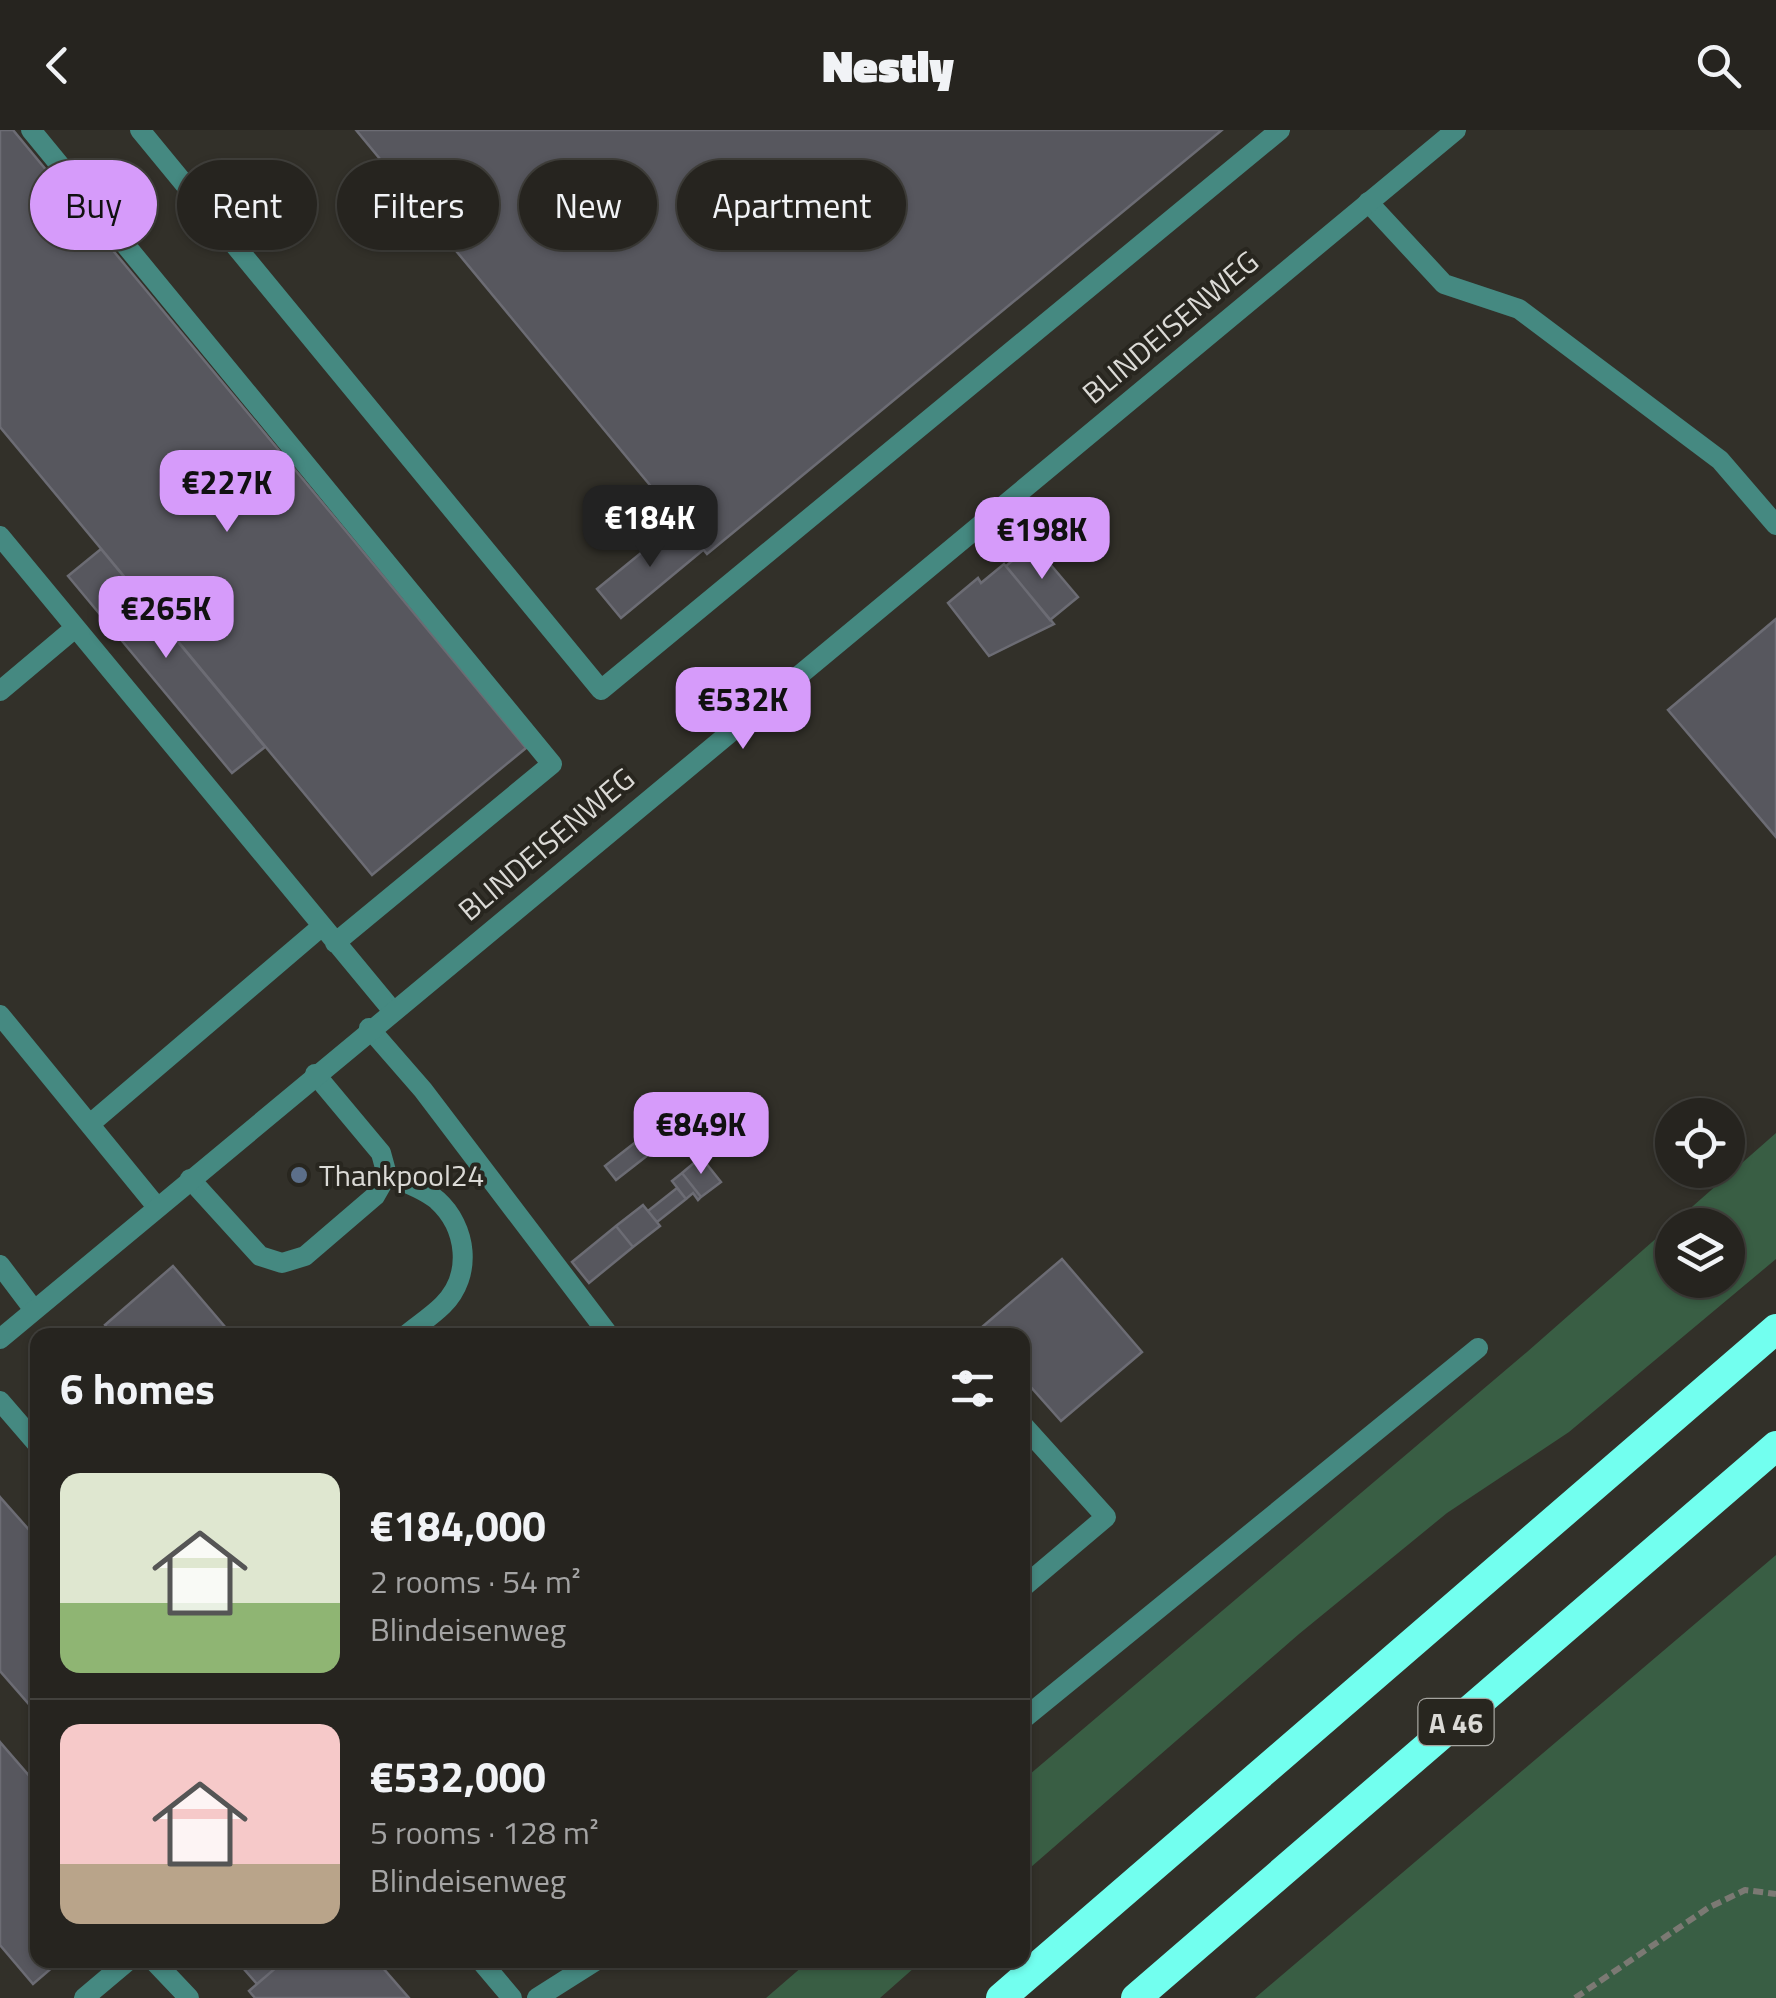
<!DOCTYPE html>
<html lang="en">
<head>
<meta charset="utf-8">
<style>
	body { margin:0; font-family:"Titillium Web",sans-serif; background:#32302c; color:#f1f3f6; height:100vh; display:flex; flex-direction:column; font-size:38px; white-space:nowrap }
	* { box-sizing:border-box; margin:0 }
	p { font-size:32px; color:#a4a4a4 }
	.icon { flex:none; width:55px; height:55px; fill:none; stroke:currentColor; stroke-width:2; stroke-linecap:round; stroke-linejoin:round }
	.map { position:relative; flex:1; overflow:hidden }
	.side { position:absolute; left:30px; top:1198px; width:1000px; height:640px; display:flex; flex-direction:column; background:#26241f; border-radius:20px; box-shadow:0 2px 8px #0004,0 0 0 2px #42413d }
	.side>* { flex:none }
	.banner { position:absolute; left:30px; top:30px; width:1000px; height:90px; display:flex; gap:20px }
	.controls { position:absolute; left:1655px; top:968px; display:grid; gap:20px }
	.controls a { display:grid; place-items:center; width:90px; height:90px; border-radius:50%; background:#26241f; box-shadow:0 2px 8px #0004,0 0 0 2px #42413d; font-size:50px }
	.price { position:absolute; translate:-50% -85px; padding:0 22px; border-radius:20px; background:#d69bfa; color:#111; font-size:32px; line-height:65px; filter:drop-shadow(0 2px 5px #0008) }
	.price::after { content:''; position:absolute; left:50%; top:60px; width:30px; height:22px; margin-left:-15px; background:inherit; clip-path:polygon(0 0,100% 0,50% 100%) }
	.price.active { background:#222; color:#fff }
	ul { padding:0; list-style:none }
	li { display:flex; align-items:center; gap:30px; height:250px; padding:0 30px }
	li+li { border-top:2px solid #42413d }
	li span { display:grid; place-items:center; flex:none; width:280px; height:200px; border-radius:20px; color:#555 }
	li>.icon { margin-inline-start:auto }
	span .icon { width:120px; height:120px; fill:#fffc; stroke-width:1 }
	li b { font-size:42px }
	h2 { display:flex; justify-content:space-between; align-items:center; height:120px; padding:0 30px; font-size:42px }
	.chip { padding:0 35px; border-radius:45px; background:#26241f; box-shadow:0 2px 8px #0004,0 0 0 2px #42413d; font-size:35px; line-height:90px }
	.chip.active { background:#d69bfa; color:#111 }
	header { display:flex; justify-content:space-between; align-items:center; height:130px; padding:0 30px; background:#26241f; font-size:45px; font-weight:800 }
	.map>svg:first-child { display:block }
	.green { fill:#395e44; fill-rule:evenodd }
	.building { fill:#57575e; stroke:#6c6c74; stroke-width:2.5 }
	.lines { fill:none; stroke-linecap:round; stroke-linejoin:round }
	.path { stroke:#7b7973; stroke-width:6; stroke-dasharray:10 5; stroke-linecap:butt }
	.lane { stroke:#458981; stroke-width:20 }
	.street { stroke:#458981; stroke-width:20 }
	.highway { stroke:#72ffef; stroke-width:30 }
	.service-dot { fill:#5c6f8a; stroke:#28261f; stroke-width:4 }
	.labels { text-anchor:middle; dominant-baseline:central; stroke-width:8; stroke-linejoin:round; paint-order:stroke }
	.shield { fill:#28261f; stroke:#a5a49f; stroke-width:2.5 }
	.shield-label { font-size:28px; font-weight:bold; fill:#dbdad6 }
	.street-label { font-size:30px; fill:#dbdad6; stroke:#28261f }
	.poi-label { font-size:30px; fill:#dbdad6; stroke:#28261f; text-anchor:start }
</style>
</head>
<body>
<header><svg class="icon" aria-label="back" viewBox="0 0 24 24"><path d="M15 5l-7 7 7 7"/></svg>Nestly<svg class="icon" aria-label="search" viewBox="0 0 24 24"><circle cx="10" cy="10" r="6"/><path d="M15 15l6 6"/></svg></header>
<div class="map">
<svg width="1776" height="1868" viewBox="0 0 1776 1868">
	<rect width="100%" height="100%" fill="#323029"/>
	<!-- green -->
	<path class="green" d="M 1776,1003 L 1776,1129 L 1569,1302 L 1447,1383 L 1299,1504 L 1023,1744 L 1023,1650 L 1527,1222 ZM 1728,1095 L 1728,1150 L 1672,1150 L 1672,1095 Z
		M 1776,1425 L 1776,1868 L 1255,1868 Z
		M 810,1830 L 923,1830 L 880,1868 L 766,1868 Z"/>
	<!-- building -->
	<path class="building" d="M 0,0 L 13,0 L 526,618 L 372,745 L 0,297 Z
		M 356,0 L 1222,0 L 707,424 Z
		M 680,391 L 703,420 L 621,488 L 597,459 Z
		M 1033,414 L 1078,467 L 1050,490 L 1006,436 Z
		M 101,419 L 265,617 L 232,643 L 68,446 Z
		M 1004,434 L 1054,494 L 989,526 L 948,473 L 978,448 L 981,453 Z
		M 1776,489 L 1776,707 L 1668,580 Z
		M 637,1011 L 648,1025 L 616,1050 L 605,1036 Z
		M 701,1027 L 721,1052 L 701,1067 L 682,1043 Z
		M 682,1043 L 701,1067 L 698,1070 L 693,1063 L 686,1069 L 672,1051 Z
		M 677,1058 L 686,1069 L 657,1092 L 648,1081 Z
		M 643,1075 L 660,1096 L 633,1117 L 616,1096 Z
		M 616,1096 L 633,1117 L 589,1153 L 572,1132 Z
		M 1062,1129 L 1142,1222 L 1061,1291 L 1022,1247 L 1022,1205 L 987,1205 L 981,1198 Z
		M 173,1136 L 232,1205 L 113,1205 L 105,1195 Z
		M 0,1367 L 38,1410 L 38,1577 L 34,1580 L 0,1541 Z
		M 0,1612 L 38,1656 L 38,1830 L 61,1830 L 33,1854 L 0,1815 Z
		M 236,1830 L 285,1830 L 257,1854 Z
		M 285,1830 L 376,1830 L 409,1868 L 255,1868 L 249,1861 Z"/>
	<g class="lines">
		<!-- path -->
		<path class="path" d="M 1575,1868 L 1708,1778 L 1745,1760 L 1776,1764"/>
		<!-- lane -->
		<path class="lane" d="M 31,0 L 552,634 L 335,813
			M 140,0 L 601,560 L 1280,0
			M 1368,72 L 1444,154 L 1519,179 L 1720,330 L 1776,395
			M 0,406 L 392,880
			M 0,561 L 75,498
			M 0,885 L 157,1077
			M 369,898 L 423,960 L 609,1205
			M 90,994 L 321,797
			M 387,1045 C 403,1052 423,1058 437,1070 C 467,1097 473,1145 443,1175 C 432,1186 418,1195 406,1205
			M 190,1049 L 260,1126 L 282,1133 L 305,1126 L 375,1066 L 387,1045 L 381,1023 L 315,944
			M 0,1135 L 34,1180
			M 1022,1294 L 1106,1387 L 1022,1458
			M 1022,1590 L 1478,1218
			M 153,1830 L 189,1868
			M 84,1868 L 129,1830
			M 537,1868 L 597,1830"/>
		<!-- street -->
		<path class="street" d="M 0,1209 L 1456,0
			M 0,1271 L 38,1315
			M 480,1830 L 512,1868"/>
		<!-- highway -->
		<path class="highway" d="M 1001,1868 L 1776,1199
			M 1136,1868 L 1776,1316"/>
	</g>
	<!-- markers -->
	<circle class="service-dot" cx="299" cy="1045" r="10"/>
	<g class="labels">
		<!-- shield labels -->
		<rect class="shield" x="1418.5" y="1569" width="75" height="46" rx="8"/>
		<g class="shield-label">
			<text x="1456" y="1592">A 46</text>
		</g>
		<!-- street labels -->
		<g class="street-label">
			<text transform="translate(1170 197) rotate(-40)">BLINDEISENWEG</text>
			<text transform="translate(546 714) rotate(-40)">BLINDEISENWEG</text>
		</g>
		<!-- poi labels -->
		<g class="poi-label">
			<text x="319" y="1045">Thankpool24</text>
		</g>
	</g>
</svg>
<div class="controls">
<a><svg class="icon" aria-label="locate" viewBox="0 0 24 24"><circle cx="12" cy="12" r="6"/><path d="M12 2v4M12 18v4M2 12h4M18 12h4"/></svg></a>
<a><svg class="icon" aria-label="layers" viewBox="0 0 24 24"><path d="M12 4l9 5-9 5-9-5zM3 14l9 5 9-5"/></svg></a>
</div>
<b class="price" style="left:227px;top:405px">€227K</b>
<b class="price active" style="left:650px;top:440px">€184K</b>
<b class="price" style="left:1042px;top:452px">€198K</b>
<b class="price" style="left:166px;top:531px">€265K</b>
<b class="price" style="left:743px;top:622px">€532K</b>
<b class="price" style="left:701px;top:1047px">€849K</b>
<div class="banner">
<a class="chip active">Buy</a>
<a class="chip">Rent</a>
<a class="chip">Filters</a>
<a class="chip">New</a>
<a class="chip">Apartment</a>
</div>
<section class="side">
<h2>6 homes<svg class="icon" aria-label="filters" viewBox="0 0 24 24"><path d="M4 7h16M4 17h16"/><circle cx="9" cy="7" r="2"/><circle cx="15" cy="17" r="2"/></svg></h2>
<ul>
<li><span style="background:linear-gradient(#dfe7d0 65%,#8fb573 0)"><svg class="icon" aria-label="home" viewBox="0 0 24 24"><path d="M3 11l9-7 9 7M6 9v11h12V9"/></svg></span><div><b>€184,000</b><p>2 rooms · 54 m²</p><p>Blindeisenweg</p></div></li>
<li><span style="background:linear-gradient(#f6c9c9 70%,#b9a48a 0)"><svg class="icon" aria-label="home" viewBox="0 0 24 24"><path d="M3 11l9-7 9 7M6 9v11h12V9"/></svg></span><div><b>€532,000</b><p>5 rooms · 128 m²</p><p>Blindeisenweg</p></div></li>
</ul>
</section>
</div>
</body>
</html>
